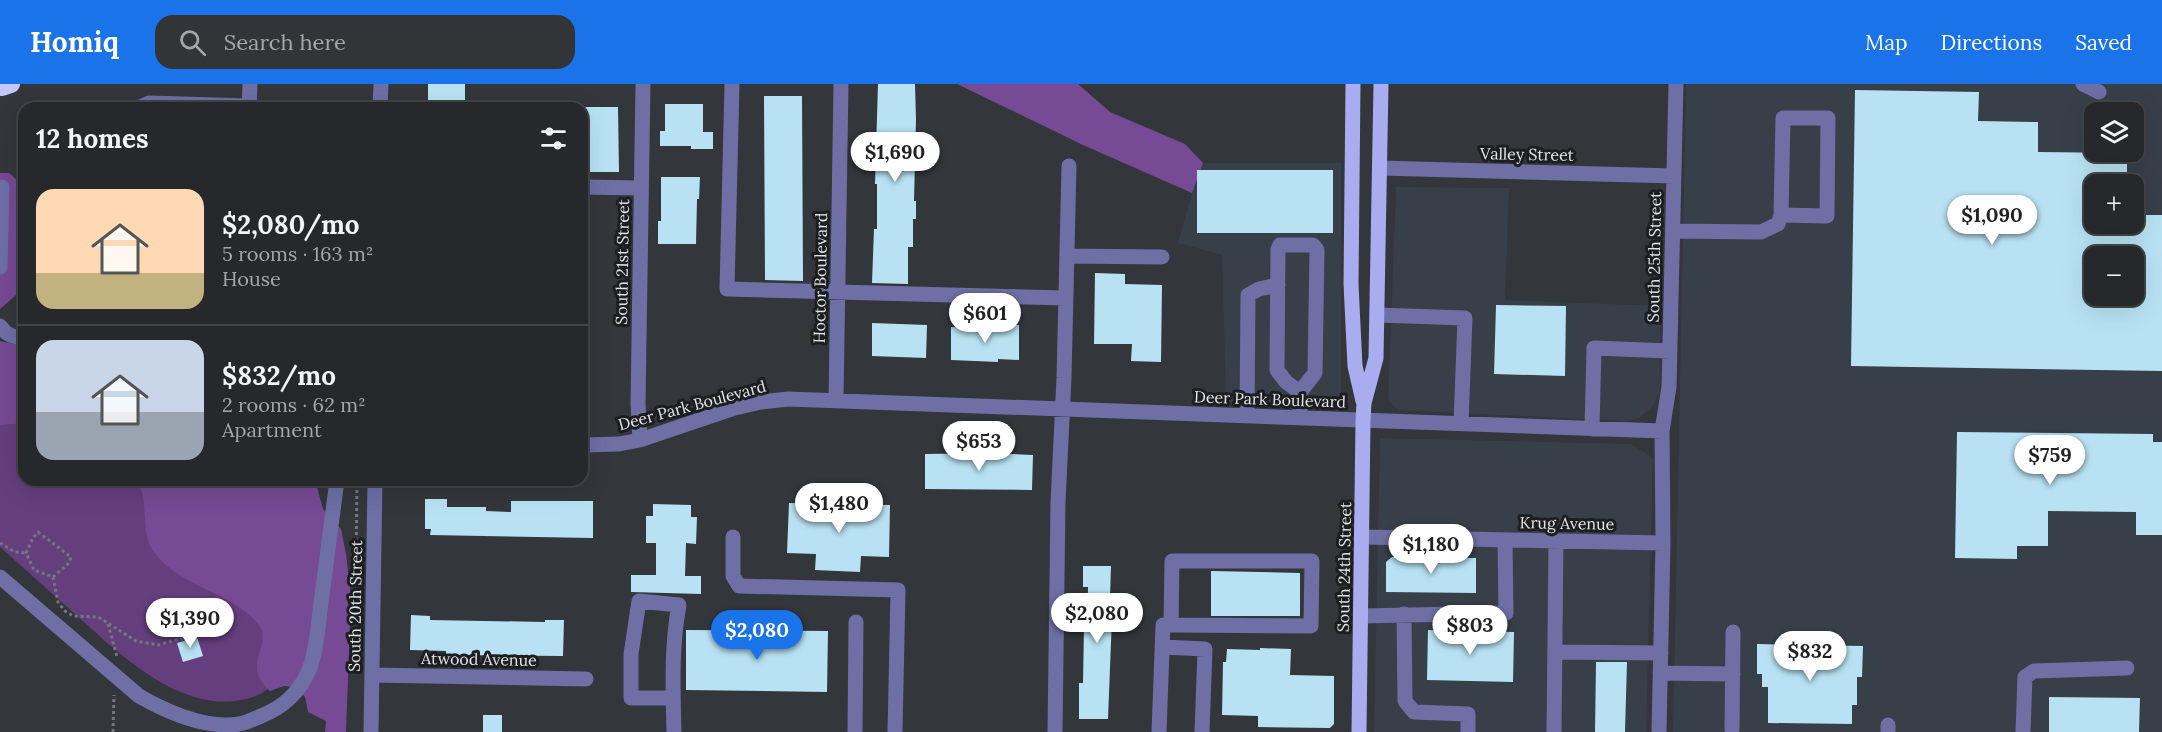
<!DOCTYPE html>
<html lang="en">
<head>
<meta charset="utf-8">
<style>
	body { margin:0; font-family:Lora,serif; background:#323438; color:#f1f3f6; height:100vh; display:flex; flex-direction:column; font-size:22px; white-space:nowrap }
	* { box-sizing:border-box; margin:0 }
	p { font-size:20px; color:#a4a6a9 }
	.icon { flex:none; width:33px; height:33px; fill:none; stroke:currentColor; stroke-width:2; stroke-linecap:round; stroke-linejoin:round }
	.map { position:relative; flex:1; overflow:hidden }
	.sheet { position:absolute; left:18px; top:18px; width:570px; height:384px; display:flex; flex-direction:column; background:#26282c; border-radius:18px; box-shadow:0 6px 24px #0002,0 0 0 2px #424448 }
	.sheet>* { flex:none }
	.controls { position:absolute; left:2084px; top:18px; display:grid; gap:12px }
	.controls a { display:grid; place-items:center; width:60px; height:60px; border-radius:12px; background:#26282c; box-shadow:0 6px 24px #0002,0 0 0 2px #424448; font-size:30px }
	.price { position:absolute; translate:-50% -51px; padding:0 14px; border-radius:21px; background:#fff; color:#222; font-size:20px; line-height:39px; filter:drop-shadow(0 2px 3px #0008) }
	.price::after { content:''; position:absolute; left:50%; top:36px; width:18px; height:14px; margin-left:-9px; background:inherit; clip-path:polygon(0 0,100% 0,50% 100%) }
	.price.active { background:#1a73e8; color:#fff }
	ul { padding:0; list-style:none }
	li { display:flex; align-items:center; gap:18px; height:150px; padding:0 18px }
	li+li { border-top:2px solid #424448 }
	li span { display:grid; place-items:center; flex:none; width:168px; height:120px; border-radius:18px; color:#555 }
	li>.icon { margin-inline-start:auto }
	span .icon { width:72px; height:72px; fill:#fffc; stroke-width:1 }
	li b { font-size:26px }
	h2 { display:flex; justify-content:space-between; align-items:center; height:72px; padding:0 18px; font-size:26px }
	header { display:flex; align-items:center; gap:36px; box-sizing:border-box; height:84px; padding:0 30px; background:#1a73e8; color:#fff }
	header strong { font-size:28px }
	nav { display:flex; gap:33px; margin-inline-start:auto; font-size:21px }
	.search { width:420px; height:54px; background:#323438; display:flex; align-items:center; gap:15px; box-sizing:border-box; padding:0 21px; border-radius:18px; color:#a4a6a9; font-size:22px }
	.map>svg:first-child { display:block }
	.built { fill:#373f49; fill-rule:evenodd }
	.green { fill:#653e7e }
	.forest { fill:#764a94 }
	.building { fill:#b8e2f3; fill-rule:evenodd }
	.lines { fill:none; stroke-linecap:round; stroke-linejoin:round }
	.path { stroke:#74777b; stroke-width:3; stroke-dasharray:3 3; stroke-linecap:butt }
	.minor { stroke:#6d6fa5; stroke-width:15 }
	.major { stroke:#a9acee; stroke-width:15 }
	.highway { stroke:#c3c7fb; stroke-width:18 }
	.labels { text-anchor:middle; dominant-baseline:central; stroke-width:6; stroke-linejoin:round; paint-order:stroke }
	.street-label { font-size:16px; fill:#e2e5e8; stroke:#1c1e20 }
</style>
</head>
<body>
<header>
<strong>Homiq</strong>
<div class="search"><svg class="icon" aria-label="search" viewBox="0 0 24 24"><circle cx="10" cy="10" r="6"/><path d="M15 15l6 6"/></svg>Search here</div>
<nav><a>Map</a><a>Directions</a><a>Saved</a></nav>
</header>
<div class="map">
<svg width="2162" height="648" viewBox="0 0 2162 648">
	<rect width="100%" height="100%" fill="#33363b"/>
	<!-- built -->
	<path class="built" d="M 1686,0 L 2162,0 L 2162,648 L 1673,648 ZM 2094,28 L 2133,28 L 2133,68 L 2094,68 ZM 2094,100 L 2133,100 L 2133,140 L 2094,140 ZM 2094,172 L 2133,172 L 2133,212 L 2094,212 Z
		M 1203,79 L 1341,79 L 1341,314 L 1335,322 L 1226,318 L 1222,171 L 1178,159 L 1192,109 Z
		M 1396,103 L 1509,104 L 1505,216 L 1660,222 L 1660,306 L 1653,322 L 1638,335 L 1625,337 L 1398,326 L 1388,317 Z
		M 1380,354 L 1631,360 L 1653,374 L 1646,648 L 1374,648 Z"/>
	<!-- green -->
	<path class="green" d="M 0,263 L 24,265 L 24,396 L 314,396 L 282,593 C 274,599 265,609 256,612 C 187,637 122,572 75,530 C 50,508 25,485 0,463 Z"/>
	<!-- forest -->
	<path class="forest" d="M 957,0 L 1078,0 L 1110,28 L 1185,60 L 1203,79 L 1192,109 L 1083,61 Z
		M 0,89 L 9,89 L 24,102 L 24,204 L 0,225 Z
		M 0,257 L 24,262 L 24,339 L 0,341 Z
		M 137,396 L 315,396 L 323,425 L 341,445 L 346,470 L 351,513 L 346,648 L 325,648 L 326,637 L 308,628 L 305,613 L 295,603 L 284,602 L 270,607 C 239,579 275,561 258,540 C 232,508 177,502 153,467 C 143,453 146,430 143,413 C 142,407 139,402 137,396 Z"/>
	<!-- building -->
	<path class="building" d="M 428,0 L 465,0 L 465,24 L 428,24 Z
		M 878,0 L 915,0 L 916,35 L 914,117 L 916,117 L 916,135 L 913,135 L 913,163 L 908,163 L 908,200 L 872,199 L 874,145 L 877,145 L 877,100 L 875,100 Z
		M 1855,6 L 1979,8 L 1978,37 L 2038,38 L 2038,68 L 2127,69 L 2127,100 L 2094,100 L 2094,140 L 2133,140 L 2133,131 L 2162,131 L 2162,287 L 1851,282 ZM 2094,172 L 2133,172 L 2133,212 L 2094,212 Z
		M 764,12 L 802,12 L 803,197 L 765,196 Z
		M 665,20 L 703,20 L 703,48 L 713,48 L 713,65 L 691,65 L 691,62 L 660,62 L 660,47 L 665,47 Z
		M 582,23 L 618,23 L 619,88 L 582,88 Z
		M 1197,86 L 1333,86 L 1333,149 L 1197,149 Z
		M 661,93 L 700,93 L 699,115 L 697,115 L 696,160 L 658,160 L 658,137 L 661,137 Z
		M 1095,189 L 1125,190 L 1125,200 L 1162,201 L 1161,278 L 1131,277 L 1132,260 L 1094,260 Z
		M 1496,221 L 1566,222 L 1565,292 L 1494,290 Z
		M 872,239 L 927,241 L 926,274 L 872,272 Z
		M 1000,240 L 1019,241 L 1019,276 L 998,275 L 998,278 L 951,276 L 951,243 L 1000,245 Z
		M 1957,348 L 2153,350 L 2153,358 L 2162,358 L 2162,451 L 2136,451 L 2136,428 L 2048,427 L 2048,462 L 2017,462 L 2017,475 L 1955,474 Z
		M 991,369 L 1033,371 L 1032,406 L 925,405 L 925,370 Z
		M 425,415 L 447,415 L 447,423 L 486,423 L 486,427 L 511,428 L 511,417 L 593,417 L 593,454 L 430,451 L 431,445 L 425,445 Z
		M 789,419 L 890,421 L 889,473 L 861,472 L 860,488 L 815,486 L 816,470 L 787,469 Z
		M 653,420 L 691,421 L 691,433 L 697,433 L 696,460 L 686,459 L 685,492 L 701,492 L 701,510 L 631,508 L 631,491 L 656,491 L 656,459 L 646,459 L 646,432 L 653,432 Z
		M 1392,473 L 1476,474 L 1476,509 L 1386,508 L 1386,478 Z
		M 1083,482 L 1111,482 L 1110,512 L 1115,512 L 1115,533 L 1112,533 L 1108,635 L 1079,635 L 1079,599 L 1083,599 L 1084,542 L 1087,542 L 1088,503 L 1083,503 Z
		M 1211,487 L 1300,489 L 1300,532 L 1211,532 Z
		M 411,531 L 430,532 L 430,536 L 545,538 L 545,536 L 564,536 L 563,572 L 446,571 L 446,567 L 410,566 Z
		M 686,546 L 828,547 L 827,608 L 686,606 Z
		M 1428,546 L 1514,548 L 1513,598 L 1427,596 Z
		M 197,553 L 203,572 L 183,578 L 177,559 Z
		M 1757,560 L 1863,562 L 1862,593 L 1857,593 L 1857,621 L 1852,621 L 1852,640 L 1768,639 L 1768,603 L 1762,603 L 1762,590 L 1757,590 Z
		M 1260,564 L 1291,565 L 1290,591 L 1334,592 L 1334,640 L 1330,644 L 1258,643 L 1258,632 L 1222,631 L 1223,578 L 1226,578 L 1227,565 L 1260,566 Z
		M 1596,578 L 1627,578 L 1625,648 L 1595,648 Z
		M 2049,613 L 2140,614 L 2139,648 L 2049,648 Z
		M 483,631 L 502,631 L 502,648 L 483,648 Z"/>
	<g class="lines">
		<!-- path -->
		<path class="path" d="M 38,448 L 71,473 L 69,479 L 53,493 L 34,486 L 26,469 L 33,454 Z
			M 0,459 L 15,468 L 26,469
			M 356,487 L 357,396
			M 53,493 L 58,518 L 65,527 L 73,532 L 98,533 L 136,557 L 158,561 L 196,550
			M 108,540 L 117,573
			M 113,648 L 114,611"/>
		<!-- minor -->
		<path class="minor" d="M 732,0 L 727,205 L 1066,214
			M 2083,0 L 2099,8
			M 138,24 L 149,19 L 249,22
			M 249,24 L 250,0
			M 380,24 L 381,0
			M 1380,84 L 1674,92
			M 582,103 L 641,104
			M 1673,147 L 1761,148 L 1778,140 L 1781,131 L 1783,34 L 1828,34 L 1827,132 L 1781,131
			M 1067,172 L 1162,173
			M 0,183 L 2,103
			M 1377,231 L 1465,234 L 1461,340
			M 0,242 C 6,251 13,253 24,254
			M 836,316 L 841,0
			M 1247,332 L 1248,211 L 1259,205 L 1278,201
			M 1300,334 L 1300,308 L 1315,289 L 1317,166 L 1313,161 L 1280,161 L 1278,165 L 1277,286 L 1286,298 L 1300,308
			M 1592,345 L 1594,264 L 1670,267
			M 640,356 L 638,320 L 643,0
			M 582,361 L 619,360 L 640,356 L 735,324 L 761,318 L 788,315 L 1662,347
			M 733,453 L 733,492 L 739,502 L 898,506 L 895,648
			M 1363,453 L 1663,459
			M 0,493 L 139,612 C 167,628 206,645 239,640 C 246,639 254,635 261,632 C 284,623 299,609 309,586 C 317,566 318,540 321,519 C 326,478 332,437 337,396
			M 1404,530 L 1405,617 L 1414,628 L 1468,630 L 1468,648
			M 1361,532 L 1506,529 L 1505,456
			M 1163,563 L 1205,565 L 1202,648
			M 1556,568 L 1661,569
			M 1660,589 L 1733,590
			M 372,591 L 586,595
			M 673,614 L 631,614 L 631,570 L 639,517 L 679,521 C 671,563 673,606 674,648
			M 1732,645 L 1733,548
			M 371,648 L 375,396
			M 855,648 L 856,538
			M 1055,648 L 1058,418 L 1064,294 L 1069,82
			M 1159,648 L 1163,541 L 1171,541 L 1311,542 L 1312,477 L 1172,477 L 1171,541
			M 1554,648 L 1556,457
			M 1659,648 L 1663,459 L 1662,347 L 1669,303 L 1676,0
			M 1888,648 L 1888,641
			M 2023,648 L 2025,593 L 2034,587 L 2127,584"/>
		<!-- major -->
		<path class="major" d="M 1353,0 L 1351,200 L 1355,282 L 1363,317
			M 1359,648 L 1363,337 L 1364,319 L 1376,274 L 1381,0"/>
		<!-- highway -->
		<path class="highway" d="M 2,3 L 11,0"/>
	</g>
	<g class="labels">
		<!-- street labels -->
		<g class="street-label">
			<text transform="translate(1527 70) rotate(1)">Valley Street</text>
			<text transform="translate(1654 173) rotate(-89)">South 25th Street</text>
			<text transform="translate(622 178) rotate(-89)">South 21st Street</text>
			<text transform="translate(820 194) rotate(-89)">Hoctor Boulevard</text>
			<text transform="translate(1270 315) rotate(2)">Deer Park Boulevard</text>
			<text transform="translate(692 321) rotate(-15)">Deer Park Boulevard</text>
			<text transform="translate(1567 439) rotate(1)">Krug Avenue</text>
			<text transform="translate(1344 483) rotate(-89)">South 24th Street</text>
			<text transform="translate(355 522) rotate(-89)">South 20th Street</text>
			<text transform="translate(479 575) rotate(1)">Atwood Avenue</text>
		</g>
	</g>
</svg>
<div class="controls">
<a><svg class="icon" aria-label="layers" viewBox="0 0 24 24"><path d="M12 4l9 5-9 5-9-5zM3 14l9 5 9-5"/></svg></a>
<a>+</a>
<a>−</a>
</div>
<b class="price" style="left:895px;top:99px">$1,690</b>
<b class="price" style="left:1992px;top:162px">$1,090</b>
<b class="price" style="left:985px;top:260px">$601</b>
<b class="price" style="left:979px;top:388px">$653</b>
<b class="price" style="left:2050px;top:402px">$759</b>
<b class="price" style="left:839px;top:450px">$1,480</b>
<b class="price" style="left:1431px;top:491px">$1,180</b>
<b class="price" style="left:1097px;top:560px">$2,080</b>
<b class="price" style="left:190px;top:565px">$1,390</b>
<b class="price" style="left:1470px;top:572px">$803</b>
<b class="price active" style="left:757px;top:577px">$2,080</b>
<b class="price" style="left:1810px;top:598px">$832</b>
<section class="sheet">
<h2>12 homes<svg class="icon" aria-label="filters" viewBox="0 0 24 24"><path d="M4 7h16M4 17h16"/><circle cx="9" cy="7" r="2"/><circle cx="15" cy="17" r="2"/></svg></h2>
<ul>
<li><span style="background:linear-gradient(#ffd9b3 70%,#c2b280 0)"><svg class="icon" aria-label="home" viewBox="0 0 24 24"><path d="M3 11l9-7 9 7M6 9v11h12V9"/></svg></span><div><b>$2,080/mo</b><p>5 rooms · 163 m²</p><p>House</p></div></li>
<li><span style="background:linear-gradient(#c9d6e8 60%,#9aa5b1 0)"><svg class="icon" aria-label="home" viewBox="0 0 24 24"><path d="M3 11l9-7 9 7M6 9v11h12V9"/></svg></span><div><b>$832/mo</b><p>2 rooms · 62 m²</p><p>Apartment</p></div></li>
</ul>
</section>
</div>
</body>
</html>
